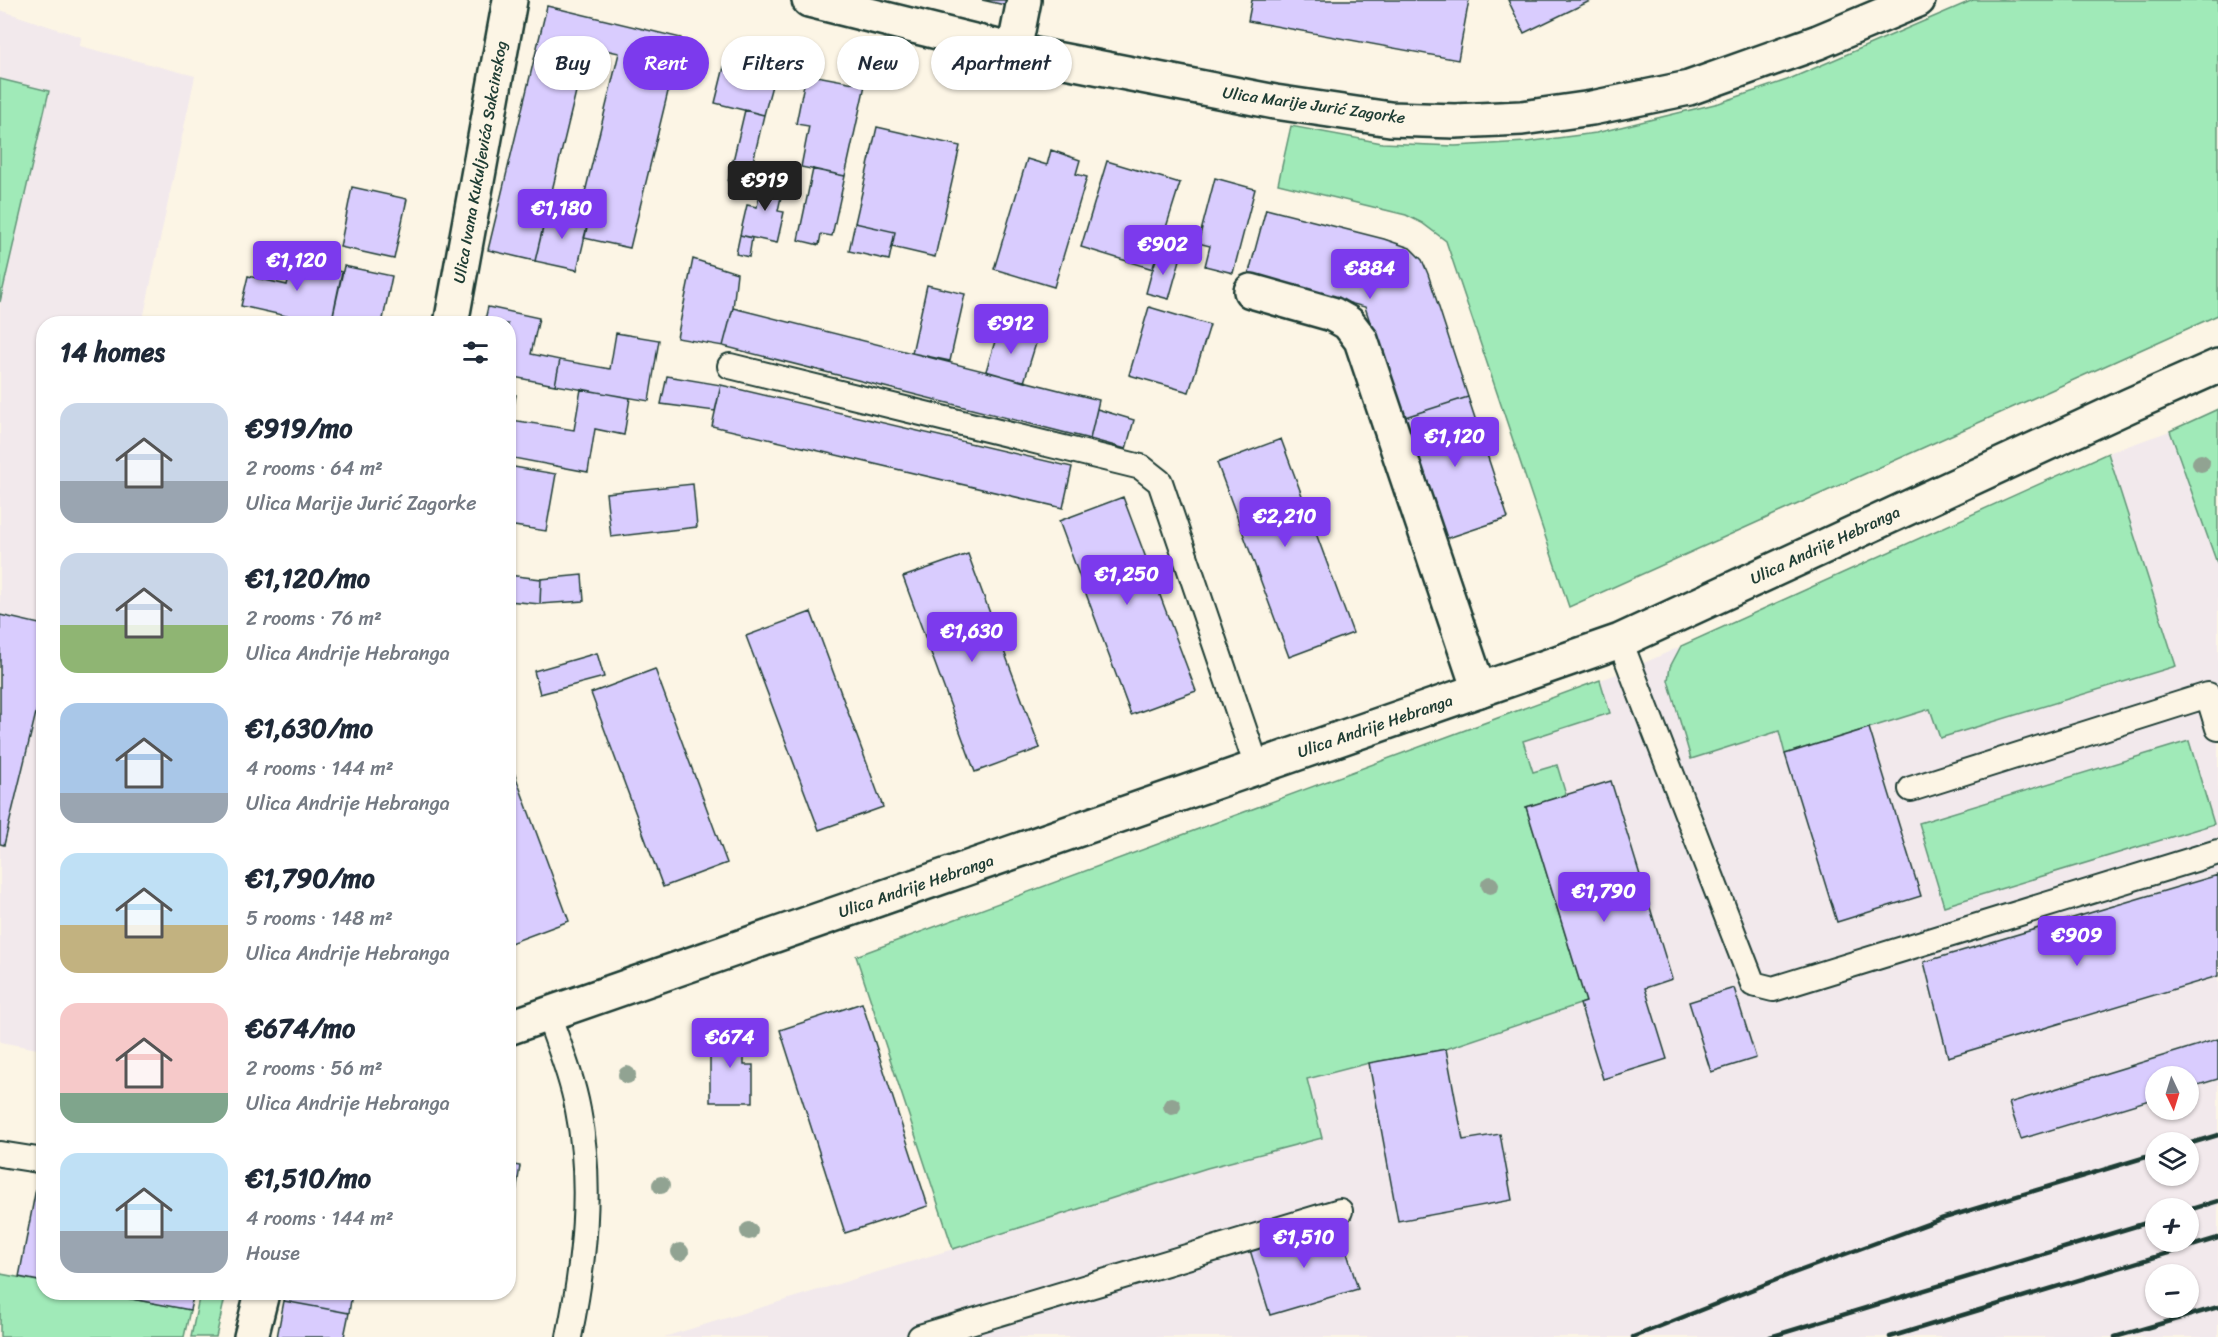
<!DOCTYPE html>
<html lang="en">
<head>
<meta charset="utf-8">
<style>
	body { margin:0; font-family:Sriracha,sans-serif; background:#f6f6f7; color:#1f2937; height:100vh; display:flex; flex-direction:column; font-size:22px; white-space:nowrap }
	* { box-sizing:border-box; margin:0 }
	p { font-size:20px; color:#747a83 }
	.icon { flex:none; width:33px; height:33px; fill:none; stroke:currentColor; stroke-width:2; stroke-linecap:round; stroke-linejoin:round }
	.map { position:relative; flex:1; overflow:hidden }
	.sheet { position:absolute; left:36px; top:316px; width:480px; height:984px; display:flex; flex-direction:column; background:#fff; border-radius:24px; box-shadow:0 2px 4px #0004 }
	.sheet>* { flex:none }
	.banner { position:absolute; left:534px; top:36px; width:570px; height:54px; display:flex; gap:12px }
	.needle { width:39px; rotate:176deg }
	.buttons { position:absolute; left:2145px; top:1066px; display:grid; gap:12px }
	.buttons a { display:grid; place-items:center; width:54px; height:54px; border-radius:50%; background:#fff; box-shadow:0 2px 4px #0004; font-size:30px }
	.price { position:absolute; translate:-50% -51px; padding:0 14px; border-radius:6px; background:#7c3aed; color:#fff; font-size:20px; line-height:39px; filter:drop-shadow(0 2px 3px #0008) }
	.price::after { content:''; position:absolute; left:50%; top:36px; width:18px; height:14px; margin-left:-9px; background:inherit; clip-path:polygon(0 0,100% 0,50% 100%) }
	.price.current { background:#222; color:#fff }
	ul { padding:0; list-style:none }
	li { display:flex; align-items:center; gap:18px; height:150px; padding:0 24px }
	li span { display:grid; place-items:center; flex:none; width:168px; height:120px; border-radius:18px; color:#555 }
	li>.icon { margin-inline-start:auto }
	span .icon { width:72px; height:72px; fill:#fffc; stroke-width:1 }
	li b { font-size:26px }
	h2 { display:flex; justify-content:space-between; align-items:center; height:72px; padding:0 24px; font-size:26px }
	.tag { padding:0 21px; border-radius:27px; background:#fff; box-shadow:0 2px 4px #0004; font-size:21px; line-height:54px }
	.tag.current { background:#7c3aed; color:#fff }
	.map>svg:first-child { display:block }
	.built { fill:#f2e9ec; fill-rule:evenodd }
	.green { fill:#a0eab8; stroke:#609476; stroke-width:1.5 }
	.building { fill:#d9ccfe; stroke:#1f3d34; stroke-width:1.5 }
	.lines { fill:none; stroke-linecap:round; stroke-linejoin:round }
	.service-casing { stroke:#1f3d34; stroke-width:28 }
	.minor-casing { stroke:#1f3d34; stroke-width:38 }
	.secondary-casing { stroke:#1f3d34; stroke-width:38 }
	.service { stroke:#fcf5e5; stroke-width:24 }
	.minor { stroke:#fcf5e5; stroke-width:33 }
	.secondary { stroke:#fcf5e5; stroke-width:33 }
	.rail { stroke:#1f3d34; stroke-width:4.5 }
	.tree { fill:#91a392 }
	.labels { text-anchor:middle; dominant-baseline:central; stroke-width:4.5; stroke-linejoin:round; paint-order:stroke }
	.street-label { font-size:16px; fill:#1f3d34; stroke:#fcf5e5 }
</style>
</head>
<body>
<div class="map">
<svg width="2218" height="1337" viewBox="0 0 2218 1337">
	<rect width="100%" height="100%" fill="#fcf5e5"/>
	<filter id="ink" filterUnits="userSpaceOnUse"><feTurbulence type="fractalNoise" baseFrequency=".0167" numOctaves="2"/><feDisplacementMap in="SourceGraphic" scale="12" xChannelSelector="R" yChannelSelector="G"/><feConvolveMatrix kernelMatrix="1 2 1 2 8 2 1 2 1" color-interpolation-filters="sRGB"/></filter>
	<g filter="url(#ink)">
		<!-- built -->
		<path class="built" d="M 0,10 L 81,37 L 80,46 L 195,76 L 142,324 L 44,324 L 44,578 L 40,588 L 44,589 L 43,1050 L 0,1042 Z
			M 2218,409 L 2218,1337 L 664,1337 L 953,1249 L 856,956 L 1633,668 L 2108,453 L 2170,431 ZM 2156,1077 L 2188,1077 L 2188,1110 L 2156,1110 ZM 2156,1143 L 2188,1143 L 2188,1176 L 2156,1176 ZM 2156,1209 L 2188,1209 L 2188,1242 L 2156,1242 ZM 2156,1275 L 2188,1275 L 2188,1308 L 2156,1308 Z"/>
		<!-- green -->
		<path class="green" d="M 1973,0 L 2218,0 L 2218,315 L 1569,607 L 1446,241 L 1422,223 L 1406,215 L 1278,184 L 1291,126 L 1382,143 L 1455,146 L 1526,142 L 1596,133 L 1719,103 L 1787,80 Z
			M 0,79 L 49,91 L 0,302 Z
			M 2218,409 L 2218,566 L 2170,431 Z
			M 2108,453 L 2176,666 L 1940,738 L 1930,709 L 1785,754 L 1779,731 L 1691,759 L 1668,680 L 1670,667 L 1681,646 Z
			M 1600,680 L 1610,713 L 1523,741 L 1533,772 L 1557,765 L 1566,795 L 1526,807 L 1586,1002 L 1446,1049 L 1369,1063 L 1307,1079 L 1322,1138 L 1207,1168 L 953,1249 L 856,956 Z
			M 2189,741 L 2214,824 L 1944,906 L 1919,823 Z
			M 0,1271 L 1,1274 L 43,1282 L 44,1293 L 100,1293 L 190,1310 L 184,1337 L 0,1337 Z
			M 200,1293 L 226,1293 L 216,1337 L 191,1337 Z"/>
		<!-- building -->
		<path class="building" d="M 982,0 L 1006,0 L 1005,5 Z
			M 1252,0 L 1469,0 L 1458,60 L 1248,21 Z
			M 1508,0 L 1592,0 L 1524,33 Z
			M 547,6 L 681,38 L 630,248 L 584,238 L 589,219 L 579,217 L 619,53 L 587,46 L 535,261 L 488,250 Z
			M 728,51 L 778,63 L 764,115 L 715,103 Z
			M 806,74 L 865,85 L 845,176 L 801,167 L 809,126 L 796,124 Z
			M 745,110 L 764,115 L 747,187 L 728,182 Z
			M 877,127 L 960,146 L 935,257 L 892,247 L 895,232 L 855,223 Z
			M 1051,150 L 1080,160 L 1076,174 L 1087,177 L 1054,287 L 994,269 L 1027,159 L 1047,165 Z
			M 1107,161 L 1180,183 L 1153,269 L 1081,247 Z
			M 813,169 L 845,176 L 832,236 L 821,234 L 819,245 L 798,240 Z
			M 764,174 L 785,178 L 778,211 L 784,212 L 777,243 L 740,235 L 747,205 L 757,207 Z
			M 1215,178 L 1255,189 L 1233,273 L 1205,266 L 1210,246 L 1198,243 Z
			M 352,187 L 407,199 L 394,259 L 340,247 Z
			M 1266,209 L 1384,239 L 1410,248 L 1422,260 L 1428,274 L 1468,397 L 1402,418 L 1365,307 L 1248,276 Z
			M 547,210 L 589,219 L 577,270 L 535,261 Z
			M 855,223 L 895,232 L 889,260 L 849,251 Z
			M 740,235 L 752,238 L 749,257 L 736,254 Z
			M 295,252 L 319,257 L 316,266 L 342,272 L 331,324 L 322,324 L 241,306 L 248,276 L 287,285 Z
			M 1157,253 L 1180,260 L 1169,299 L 1146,293 Z
			M 693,259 L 737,273 L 733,308 L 723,346 L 677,338 Z
			M 344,266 L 392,276 L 382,324 L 331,324 Z
			M 927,285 L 965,294 L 950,361 L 912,353 Z
			M 488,307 L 539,318 L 531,354 L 560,360 L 555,385 L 508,376 L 508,324 L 484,324 Z
			M 1149,307 L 1210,325 L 1189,392 L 1129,375 Z
			M 733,308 L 1099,400 L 1090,439 L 723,346 Z
			M 999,328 L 1037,340 L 1024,382 L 986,371 Z
			M 616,333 L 659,340 L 649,401 L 555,385 L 560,360 L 610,369 Z
			M 667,376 L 721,385 L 715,411 L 661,404 Z
			M 721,385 L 1072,467 L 1063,508 L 712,426 Z
			M 581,389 L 630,398 L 624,435 L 595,429 L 588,472 L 508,457 L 508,438 L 512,420 L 574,430 Z
			M 508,394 L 516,395 L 508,438 Z
			M 1468,397 L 1508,518 L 1442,540 L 1402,418 Z
			M 1097,409 L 1134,420 L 1126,449 L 1090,439 Z
			M 1281,439 L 1353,633 L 1289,657 L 1217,463 Z
			M 508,466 L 556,474 L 546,531 L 508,525 Z
			M 693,484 L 697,527 L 611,537 L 606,493 Z
			M 1123,497 L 1196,691 L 1131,715 L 1059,521 Z
			M 968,554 L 1040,748 L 975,772 L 903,577 Z
			M 508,575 L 541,579 L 540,604 L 508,601 Z
			M 582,575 L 584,601 L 540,604 L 541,579 Z
			M 811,612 L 883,807 L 819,830 L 746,636 Z
			M 0,615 L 44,625 L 44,680 L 4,845 L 0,844 Z
			M 597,653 L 604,677 L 540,694 L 534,671 Z
			M 655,669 L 727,863 L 663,887 L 591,693 Z
			M 1869,728 L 1921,896 L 1837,922 L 1785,754 Z
			M 508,756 L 569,921 L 508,944 Z
			M 1611,781 L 1672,979 L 1645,988 L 1667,1059 L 1603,1079 L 1580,1004 L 1586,1002 L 1526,807 Z
			M 2218,875 L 2218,976 L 1948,1057 L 1924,962 Z
			M 1734,988 L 1756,1058 L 1711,1072 L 1689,1002 Z
			M 862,1003 L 928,1206 L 845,1233 L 780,1030 Z
			M 710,1033 L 744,1033 L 744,1065 L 753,1065 L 753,1102 L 710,1102 Z
			M 2218,1039 L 2218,1079 L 2188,1088 L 2188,1077 L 2156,1077 L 2156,1098 L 2021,1139 L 2009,1103 Z
			M 1446,1049 L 1463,1140 L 1500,1134 L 1512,1200 L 1398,1221 L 1369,1063 Z
			M 508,1164 L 520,1166 L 514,1206 L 508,1205 Z
			M 39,1173 L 44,1173 L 44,1282 L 19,1277 Z
			M 1338,1223 L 1358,1289 L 1270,1315 L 1250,1250 Z
			M 100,1293 L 194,1293 L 190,1310 Z
			M 285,1293 L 352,1293 L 349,1313 L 284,1301 Z
			M 284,1301 L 349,1313 L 344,1337 L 277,1337 Z"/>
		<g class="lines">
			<defs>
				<path id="service" d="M 730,366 L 1141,467 L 1160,482 L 1257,767
					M 1620,641 L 1753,984 L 1773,989 L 2218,852
					M 1911,789 L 2208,695 L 2218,728
					M 548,1014 C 559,1046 572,1077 578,1110 C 593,1185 584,1263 569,1337
					M 0,1154 L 44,1161
					M 920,1337 L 1340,1211"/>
				<path id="minor" d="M 809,0 L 1014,51 L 1275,102 L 1390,119 L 1455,121 L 1522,118 L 1592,108 L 1689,88 L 1818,42 L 1918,0
					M 1014,51 L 1024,0
					M 1251,291 L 1332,314 L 1348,323 L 1361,340 L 1479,690
					M 451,324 L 510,0"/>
				<path id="secondary" d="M 508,1028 L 1620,641 L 2130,405 L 2218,366
					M 251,1337 L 262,1293"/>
			</defs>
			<!-- service casing -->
			<use href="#service" class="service-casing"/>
			<!-- minor casing -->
			<use href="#minor" class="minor-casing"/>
			<!-- secondary casing -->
			<use href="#secondary" class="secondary-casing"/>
			<!-- service -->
			<use href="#service" class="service"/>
			<!-- minor -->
			<use href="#minor" class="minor"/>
			<!-- secondary -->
			<use href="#secondary" class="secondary"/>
			<!-- rail -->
			<path class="rail" d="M 2188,1144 L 2218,1135
				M 2188,1210 L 2218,1201
				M 1633,1337 L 1791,1274 L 1941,1219 L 2156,1154
				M 1770,1337 L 2156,1220
				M 1890,1337 L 2218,1238
				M 2115,1337 L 2218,1307"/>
		</g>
		<!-- trees -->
		<g class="tree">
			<circle cx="2201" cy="463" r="9"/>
			<circle cx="1490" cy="885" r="9"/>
			<circle cx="627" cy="1075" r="9"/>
			<circle cx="1172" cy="1106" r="9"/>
			<circle cx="661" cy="1185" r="9"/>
			<circle cx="749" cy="1231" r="9"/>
			<circle cx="680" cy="1252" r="9"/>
		</g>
	</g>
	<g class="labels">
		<!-- street labels -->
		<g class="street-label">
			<text transform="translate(1314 105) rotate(8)">Ulica Marije Jurić Zagorke</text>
			<text transform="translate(480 162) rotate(-80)">Ulica Ivana Kukuljevića Sakcinskog</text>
			<text transform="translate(1825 545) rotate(-25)">Ulica Andrije Hebranga</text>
			<text transform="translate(1375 726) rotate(-19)">Ulica Andrije Hebranga</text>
			<text transform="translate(916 886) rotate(-19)">Ulica Andrije Hebranga</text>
		</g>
	</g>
</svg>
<div class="buttons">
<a><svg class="needle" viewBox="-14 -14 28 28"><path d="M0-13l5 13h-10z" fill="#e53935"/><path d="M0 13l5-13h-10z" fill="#747a83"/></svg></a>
<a><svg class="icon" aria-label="layers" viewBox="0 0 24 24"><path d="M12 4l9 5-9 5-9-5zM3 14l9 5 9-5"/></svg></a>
<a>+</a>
<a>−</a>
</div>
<b class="price current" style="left:765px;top:212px">€919</b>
<b class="price" style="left:562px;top:240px">€1,180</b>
<b class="price" style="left:1163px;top:276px">€902</b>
<b class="price" style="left:297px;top:292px">€1,120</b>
<b class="price" style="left:1370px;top:300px">€884</b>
<b class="price" style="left:1011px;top:355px">€912</b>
<b class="price" style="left:1455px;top:468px">€1,120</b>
<b class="price" style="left:1285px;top:548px">€2,210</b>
<b class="price" style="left:1127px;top:606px">€1,250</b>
<b class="price" style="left:972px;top:663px">€1,630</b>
<b class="price" style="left:1604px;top:923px">€1,790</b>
<b class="price" style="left:2077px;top:967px">€909</b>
<b class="price" style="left:730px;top:1069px">€674</b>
<b class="price" style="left:1304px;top:1269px">€1,510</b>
<div class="banner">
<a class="tag">Buy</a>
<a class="tag current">Rent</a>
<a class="tag">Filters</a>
<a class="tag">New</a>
<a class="tag">Apartment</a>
</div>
<section class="sheet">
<h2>14 homes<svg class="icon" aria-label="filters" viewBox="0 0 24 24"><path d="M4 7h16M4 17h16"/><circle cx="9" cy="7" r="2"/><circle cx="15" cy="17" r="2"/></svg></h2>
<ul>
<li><span style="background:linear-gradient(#c9d6e8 65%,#9aa5b1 0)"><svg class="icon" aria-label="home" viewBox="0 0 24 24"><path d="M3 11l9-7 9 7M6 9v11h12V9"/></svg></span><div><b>€919/mo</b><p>2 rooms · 64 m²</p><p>Ulica Marije Jurić Zagorke</p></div></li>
<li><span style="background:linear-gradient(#c9d6e8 60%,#8fb573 0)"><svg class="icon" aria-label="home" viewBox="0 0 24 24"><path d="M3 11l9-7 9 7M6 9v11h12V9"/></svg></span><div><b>€1,120/mo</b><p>2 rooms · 76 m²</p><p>Ulica Andrije Hebranga</p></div></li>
<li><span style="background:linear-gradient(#a9c7e8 75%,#9aa5b1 0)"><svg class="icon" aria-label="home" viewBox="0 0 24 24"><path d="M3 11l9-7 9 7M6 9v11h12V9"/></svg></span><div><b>€1,630/mo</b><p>4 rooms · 144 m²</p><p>Ulica Andrije Hebranga</p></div></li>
<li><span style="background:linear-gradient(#bfe0f5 60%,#c2b280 0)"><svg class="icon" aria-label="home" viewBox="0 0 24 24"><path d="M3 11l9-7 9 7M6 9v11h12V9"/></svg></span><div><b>€1,790/mo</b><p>5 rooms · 148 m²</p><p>Ulica Andrije Hebranga</p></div></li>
<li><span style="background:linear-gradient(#f6c9c9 75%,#7fa58c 0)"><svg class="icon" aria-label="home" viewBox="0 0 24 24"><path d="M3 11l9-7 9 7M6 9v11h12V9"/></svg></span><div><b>€674/mo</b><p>2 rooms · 56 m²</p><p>Ulica Andrije Hebranga</p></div></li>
<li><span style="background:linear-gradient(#bfe0f5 65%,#9aa5b1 0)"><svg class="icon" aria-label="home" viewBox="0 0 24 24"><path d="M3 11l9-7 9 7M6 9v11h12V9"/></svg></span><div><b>€1,510/mo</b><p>4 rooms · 144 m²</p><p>House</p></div></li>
</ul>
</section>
</div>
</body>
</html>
